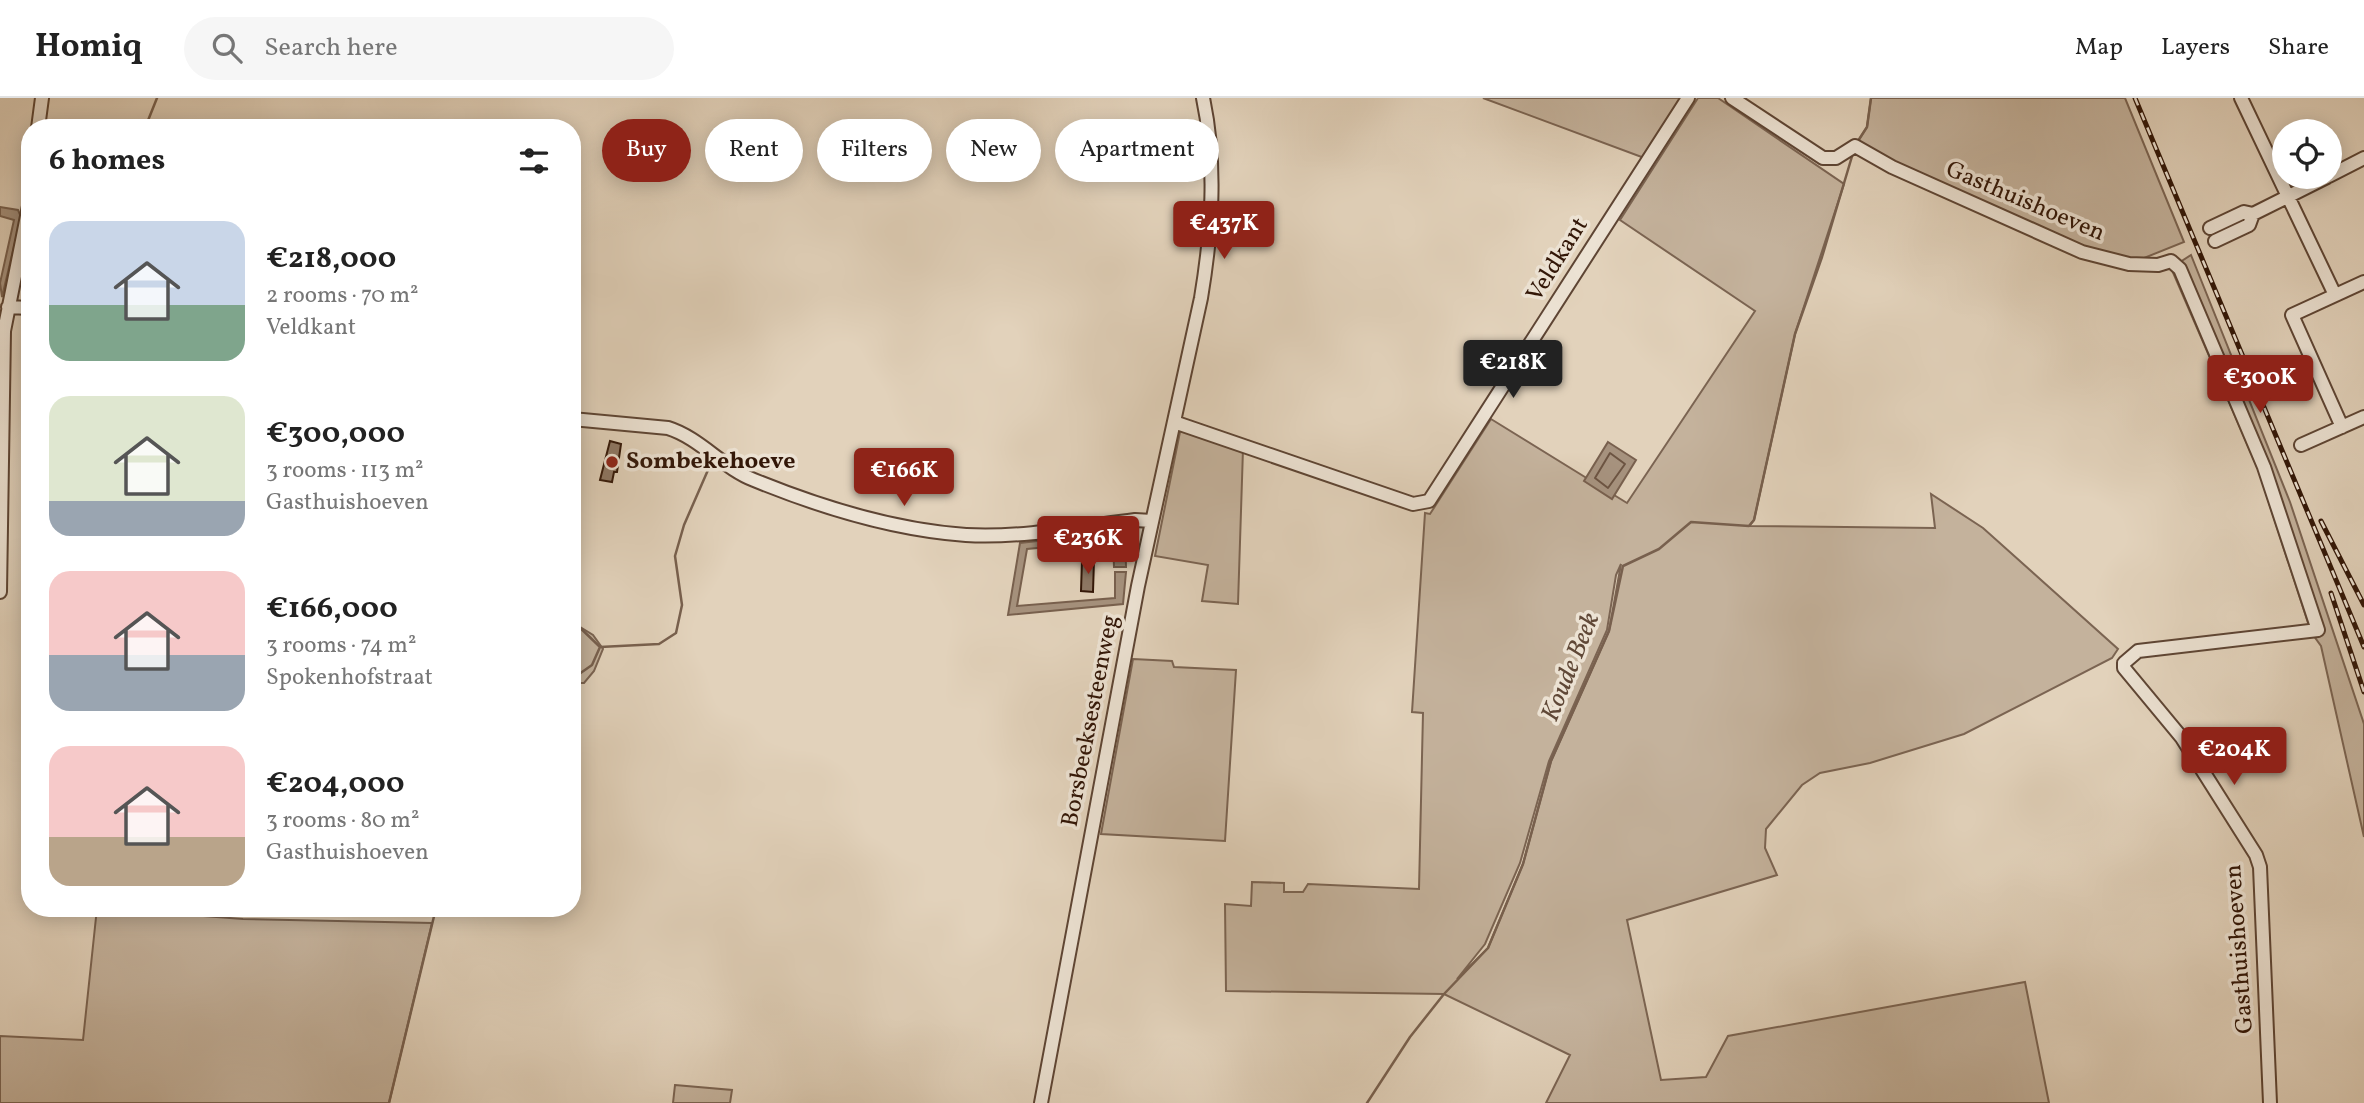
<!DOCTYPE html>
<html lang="en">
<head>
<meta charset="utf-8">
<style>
	body { margin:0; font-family:Vollkorn,serif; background:#f6f6f6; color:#222; height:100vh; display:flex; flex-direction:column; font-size:26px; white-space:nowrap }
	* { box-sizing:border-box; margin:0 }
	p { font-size:23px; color:#767676 }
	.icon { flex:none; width:38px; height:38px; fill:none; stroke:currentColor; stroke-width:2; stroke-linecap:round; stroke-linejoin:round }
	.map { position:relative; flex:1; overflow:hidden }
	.side { position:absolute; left:21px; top:21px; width:560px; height:798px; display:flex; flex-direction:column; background:#fff; border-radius:28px; box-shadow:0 4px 18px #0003 }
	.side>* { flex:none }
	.hud { position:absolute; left:602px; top:21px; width:665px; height:63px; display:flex; gap:14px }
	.buttons { position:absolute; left:2272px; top:21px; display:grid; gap:14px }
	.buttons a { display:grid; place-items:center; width:70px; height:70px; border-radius:50%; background:#fff; box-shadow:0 4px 18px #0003; font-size:35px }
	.price { position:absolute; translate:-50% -60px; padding:0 16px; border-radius:7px; background:#8f2418; color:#fff; font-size:23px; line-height:46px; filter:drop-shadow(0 2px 4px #0008) }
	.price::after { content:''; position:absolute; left:50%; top:42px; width:21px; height:16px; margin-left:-10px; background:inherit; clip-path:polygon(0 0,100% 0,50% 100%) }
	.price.selected { background:#222; color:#fff }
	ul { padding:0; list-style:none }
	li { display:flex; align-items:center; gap:21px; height:175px; padding:0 28px }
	li span { display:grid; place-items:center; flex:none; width:196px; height:140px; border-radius:21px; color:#555 }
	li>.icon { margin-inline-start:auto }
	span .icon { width:84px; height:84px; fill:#fffc; stroke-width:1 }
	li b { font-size:30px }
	h2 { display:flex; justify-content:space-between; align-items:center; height:84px; padding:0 28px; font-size:30px }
	.pill { padding:0 24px; border-radius:32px; background:#fff; box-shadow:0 4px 18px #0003; font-size:24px; line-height:63px }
	.pill.selected { background:#8f2418; color:#fff }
	header { display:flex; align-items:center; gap:42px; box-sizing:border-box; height:98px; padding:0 35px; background:#fff; border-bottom:2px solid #e0e0e0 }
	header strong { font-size:33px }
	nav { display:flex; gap:38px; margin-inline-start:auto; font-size:24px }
	.search { width:490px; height:63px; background:#f6f6f6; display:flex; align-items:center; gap:18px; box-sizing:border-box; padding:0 24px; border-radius:38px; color:#767676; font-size:26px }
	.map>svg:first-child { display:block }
	.green { fill:#c4b29c; stroke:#7b6452; stroke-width:2; fill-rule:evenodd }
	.water { fill:#a6927e; stroke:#78604e; stroke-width:2 }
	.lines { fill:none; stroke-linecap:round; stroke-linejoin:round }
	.shore { stroke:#6c5442; stroke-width:2 }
	.stream { stroke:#78604e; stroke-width:2.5 }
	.building { fill:#8e7865; stroke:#321607; stroke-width:2 }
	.minor-casing { stroke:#5e4534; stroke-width:16 }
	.minor { stroke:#ece2d3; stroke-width:12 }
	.rail-casing { stroke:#321607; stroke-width:5 }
	.rail { stroke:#ece2d3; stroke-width:2.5; stroke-dasharray:8; stroke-linecap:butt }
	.poi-dot { fill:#8f2418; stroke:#ece2d3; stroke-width:2.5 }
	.labels { text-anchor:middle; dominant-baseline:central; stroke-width:7; stroke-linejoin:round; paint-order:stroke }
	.street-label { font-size:24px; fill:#321607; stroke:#ece2d3 }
	.poi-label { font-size:24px; font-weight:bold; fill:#321607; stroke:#ece2d3; text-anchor:start }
	.water-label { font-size:26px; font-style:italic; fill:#604837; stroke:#ece2d3 }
</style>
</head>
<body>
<header>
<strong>Homiq</strong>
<div class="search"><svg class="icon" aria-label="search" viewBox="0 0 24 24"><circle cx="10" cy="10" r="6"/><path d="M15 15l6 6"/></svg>Search here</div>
<nav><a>Map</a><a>Layers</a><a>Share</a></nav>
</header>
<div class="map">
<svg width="2364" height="1005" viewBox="0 0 2364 1005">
	<rect width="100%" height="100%" fill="#e2d2bb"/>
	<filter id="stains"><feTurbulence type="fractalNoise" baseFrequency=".00286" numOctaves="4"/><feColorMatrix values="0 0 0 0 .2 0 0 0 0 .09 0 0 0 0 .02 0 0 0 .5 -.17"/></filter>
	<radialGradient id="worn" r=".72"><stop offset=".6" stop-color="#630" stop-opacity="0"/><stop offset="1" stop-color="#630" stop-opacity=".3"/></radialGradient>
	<!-- green -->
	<path class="green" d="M 1483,0 L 1688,0 L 1647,61 Z
		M 1698,0 L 1718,0 L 1844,86 L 1795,236 L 1754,422 L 1749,428 L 1935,430 L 1931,396 L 1983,430 L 2118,551 L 2112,560 L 1964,636 L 1870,665 L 1820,675 L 1802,687 L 1766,731 L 1765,750 L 1777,777 L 1627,822 L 1661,982 L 1706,979 L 1728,938 L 2025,884 L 2049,1005 L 1546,1005 L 1570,957 L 1444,896 L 1226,893 L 1225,806 L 1251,808 L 1252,784 L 1284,785 L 1284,794 L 1303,794 L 1308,786 L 1419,791 L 1423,615 L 1412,614 L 1425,415 L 1430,416 L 1491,321 L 1627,405 L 1755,213 L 1620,122 ZM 1621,466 L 1609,533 L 1551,663 L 1523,766 L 1488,850 L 1457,881 L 1485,846 L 1520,765 L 1549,663 L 1607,532 L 1616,477 Z
		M 1871,0 L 2125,0 L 2184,144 L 2129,166 L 2111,163 L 1855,48 L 1867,29 Z
		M 2191,157 L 2290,404 L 2364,626 L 2364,739 L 2321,548 L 2311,534 L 2258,371 L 2171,170 Z
		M 1186,331 L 1243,351 L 1238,506 L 1202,503 L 1208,467 L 1155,458 L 1180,334 Z
		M 572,524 L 593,537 L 603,551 L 594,573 L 584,585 L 572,585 Z
		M 1133,561 L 1172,563 L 1174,569 L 1236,572 L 1225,743 L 1101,736 Z
		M 97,810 L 243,821 L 432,825 L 389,1005 L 0,1005 L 0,938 L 83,942 Z
		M 675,987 L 732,992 L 730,1005 L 673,1005 Z"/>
	<!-- water -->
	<path class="water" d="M 0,109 L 18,112 L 21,119 L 2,199 L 0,185 L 14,122 L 0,118 Z
		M 1608,344 L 1636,362 L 1612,401 L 1584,383 Z
		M 1125,433 L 1126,469 L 1114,469 L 1113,443 L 1027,451 L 1017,508 L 1115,500 L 1115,474 L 1126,474 L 1123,506 L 1008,517 L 1020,445 Z"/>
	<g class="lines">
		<!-- shore -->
		<path class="shore" d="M 1610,355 L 1625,366 L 1608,390 L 1595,380 Z"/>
		<!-- stream -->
		<path class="stream" d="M 145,30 L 157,0
			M 1856,46 L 1867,29 L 1871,0
			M 572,522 L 600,549
			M 600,549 L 659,546 L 676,535 L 682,507 L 675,458 L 684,427 L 708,372
			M 572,581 L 592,567 L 600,549
			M 389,1005 L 436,810
			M 1367,1005 L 1410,939 L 1444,896 L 1488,850 L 1523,766 L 1551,663 L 1609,533 L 1623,468 L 1659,451 L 1691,424 L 1749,428 L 1754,422 L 1795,236 L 1822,159 L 1853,55"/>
	</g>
	<!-- building -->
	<path class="building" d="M 610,343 L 621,346 L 617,374 L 614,374 L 612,384 L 600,382 Z
		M 1082,462 L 1094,462 L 1093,494 L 1081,493 Z"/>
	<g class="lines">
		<defs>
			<path id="minor" d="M 1732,0 L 1823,60 L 1836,60 L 1855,48 L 1892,69 L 2082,154 L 2129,166 L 2158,167 L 2171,163 L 2180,171 L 2264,369 L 2318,532 L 2138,553 L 2124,565 L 2124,570 L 2182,640 L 2256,757 L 2260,769 L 2270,1005
				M 2241,0 L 2335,197
				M 38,30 L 42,0
				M 2329,78 L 2364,60
				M 2210,130 L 2244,114 L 2253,116 L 2327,79
				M 2215,143 L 2249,127 L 2253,116
				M 8,209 L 30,210
				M 572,321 L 668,330 C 700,340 723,370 754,382 C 820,409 895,432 966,437 C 1022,440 1079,429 1135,422 L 1152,423
				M 1174,324 L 1413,406 L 1429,403 L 1688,0
				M 2342,329 L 2292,217 L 2364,184
				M 2301,347 L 2364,319
				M 0,494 L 4,233 L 30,103
				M 1041,1005 L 1138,488 L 1201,200 C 1212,134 1217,66 1203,0"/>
		</defs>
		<!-- minor casing -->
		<use href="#minor" class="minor-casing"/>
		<!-- minor -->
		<use href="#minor" class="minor"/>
		<defs>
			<path id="rail" d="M 2135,0 L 2364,549
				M 2321,423 L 2364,507
				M 2331,495 L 2364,594"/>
		</defs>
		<!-- rail casing -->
		<use href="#rail" class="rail-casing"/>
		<!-- rail -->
		<use href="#rail" class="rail"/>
	</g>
	<!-- markers -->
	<circle class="poi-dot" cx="612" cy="364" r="7"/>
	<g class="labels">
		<!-- street labels -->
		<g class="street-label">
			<text transform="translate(2025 104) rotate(23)">Gasthuishoeven</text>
			<text transform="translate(1558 162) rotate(-58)">Veldkant</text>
			<text transform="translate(1091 623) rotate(-79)">Borsbeeksesteenweg</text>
			<text transform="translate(2240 851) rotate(-94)">Gasthuishoeven</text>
		</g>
		<!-- poi labels -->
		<g class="poi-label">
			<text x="626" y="364">Sombekehoeve</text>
		</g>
		<!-- water labels -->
		<g class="water-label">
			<text transform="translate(1571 569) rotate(-68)">Koude Beek</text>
		</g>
	</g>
	<rect width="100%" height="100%" filter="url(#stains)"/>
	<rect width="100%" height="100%" fill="url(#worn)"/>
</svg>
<div class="buttons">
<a><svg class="icon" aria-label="locate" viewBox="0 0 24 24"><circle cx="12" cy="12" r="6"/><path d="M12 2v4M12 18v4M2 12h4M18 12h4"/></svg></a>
</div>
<b class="price" style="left:1224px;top:163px">€437K</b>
<b class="price selected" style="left:1513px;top:302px">€218K</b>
<b class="price" style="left:2260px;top:317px">€300K</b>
<b class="price" style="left:904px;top:410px">€166K</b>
<b class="price" style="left:1088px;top:478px">€236K</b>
<b class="price" style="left:2234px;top:689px">€204K</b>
<div class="hud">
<a class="pill selected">Buy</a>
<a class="pill">Rent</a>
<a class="pill">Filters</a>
<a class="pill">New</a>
<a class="pill">Apartment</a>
</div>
<section class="side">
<h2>6 homes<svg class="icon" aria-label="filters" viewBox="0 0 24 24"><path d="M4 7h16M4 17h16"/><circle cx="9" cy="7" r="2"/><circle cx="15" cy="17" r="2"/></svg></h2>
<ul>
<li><span style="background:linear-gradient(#c9d6e8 60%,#7fa58c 0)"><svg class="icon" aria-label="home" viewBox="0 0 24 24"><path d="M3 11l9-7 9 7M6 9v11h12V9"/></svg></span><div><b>€218,000</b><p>2 rooms · 70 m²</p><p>Veldkant</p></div></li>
<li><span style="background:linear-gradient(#dfe7d0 75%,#9aa5b1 0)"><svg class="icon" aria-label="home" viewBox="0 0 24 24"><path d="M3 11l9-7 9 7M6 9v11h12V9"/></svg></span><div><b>€300,000</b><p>3 rooms · 113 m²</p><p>Gasthuishoeven</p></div></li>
<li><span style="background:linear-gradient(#f6c9c9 60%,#9aa5b1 0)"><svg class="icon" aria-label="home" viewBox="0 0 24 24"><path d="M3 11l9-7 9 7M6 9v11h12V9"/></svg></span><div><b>€166,000</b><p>3 rooms · 74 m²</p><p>Spokenhofstraat</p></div></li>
<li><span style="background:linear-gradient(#f6c9c9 65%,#b9a48a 0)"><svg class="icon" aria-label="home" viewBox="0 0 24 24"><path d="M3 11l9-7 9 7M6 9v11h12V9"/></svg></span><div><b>€204,000</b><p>3 rooms · 80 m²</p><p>Gasthuishoeven</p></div></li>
</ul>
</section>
</div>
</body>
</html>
